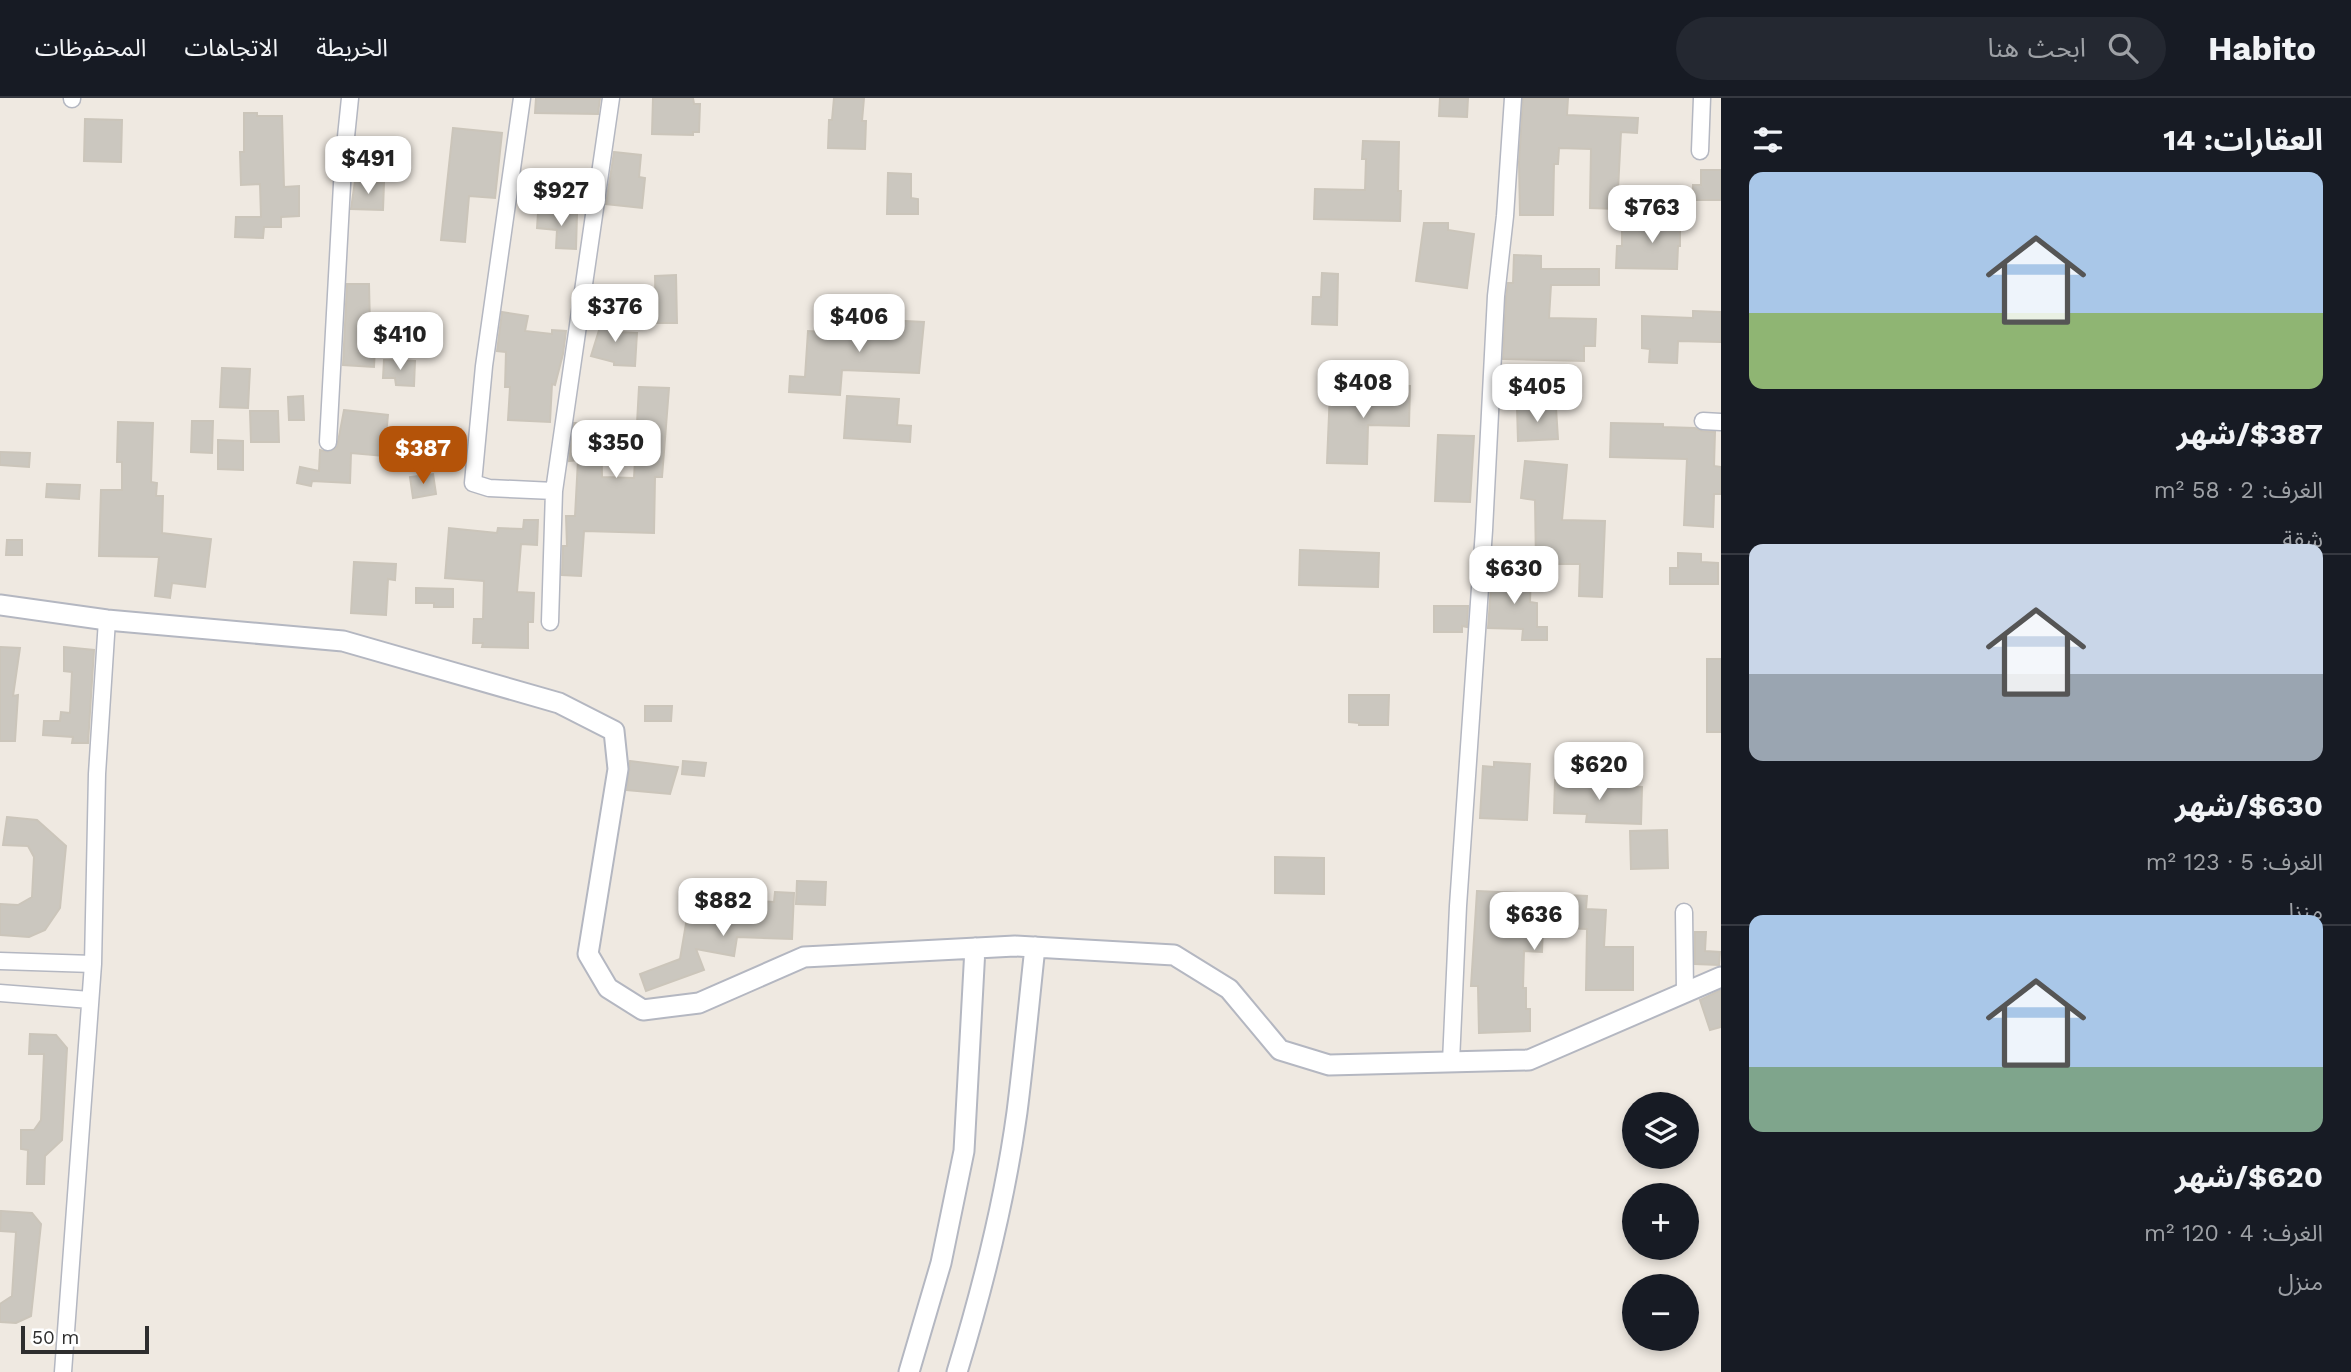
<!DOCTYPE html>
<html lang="ar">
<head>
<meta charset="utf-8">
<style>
	body { margin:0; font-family:"Work Sans","Noto Sans Arabic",sans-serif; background:#242831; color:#f1f3f6; direction:rtl; height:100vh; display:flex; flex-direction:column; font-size:26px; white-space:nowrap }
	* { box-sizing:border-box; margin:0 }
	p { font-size:23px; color:#9ea1a6 }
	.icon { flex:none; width:38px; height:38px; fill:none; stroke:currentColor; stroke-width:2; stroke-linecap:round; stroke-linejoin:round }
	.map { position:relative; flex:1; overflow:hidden; direction:ltr }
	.side { display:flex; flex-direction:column; background:#171b24; width:630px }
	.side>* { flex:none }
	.tools { position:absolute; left:1622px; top:994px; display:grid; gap:14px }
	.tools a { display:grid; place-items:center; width:77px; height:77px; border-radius:50%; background:#171b24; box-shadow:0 4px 10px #0003; font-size:35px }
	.scale { position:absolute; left:21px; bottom:18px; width:128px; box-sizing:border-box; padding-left:7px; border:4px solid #2e2e2e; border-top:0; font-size:19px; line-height:24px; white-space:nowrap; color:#2e2e2e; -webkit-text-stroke:5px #fff; paint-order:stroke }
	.price { position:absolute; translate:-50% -60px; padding:0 16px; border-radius:14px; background:#fff; color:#222; font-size:23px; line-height:46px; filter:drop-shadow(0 2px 4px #0008) }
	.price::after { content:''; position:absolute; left:50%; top:42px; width:21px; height:16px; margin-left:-10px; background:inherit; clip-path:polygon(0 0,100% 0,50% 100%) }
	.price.on { background:#b45309; color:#fff }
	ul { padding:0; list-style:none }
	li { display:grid; align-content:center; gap:14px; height:371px; padding:0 28px }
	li+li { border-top:2px solid #363941 }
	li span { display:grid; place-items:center; height:217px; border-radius:14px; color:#555 }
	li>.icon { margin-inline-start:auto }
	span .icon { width:126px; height:126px; fill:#fffc; stroke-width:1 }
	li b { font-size:30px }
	h2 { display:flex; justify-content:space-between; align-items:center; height:84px; padding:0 28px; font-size:30px }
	header { display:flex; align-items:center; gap:42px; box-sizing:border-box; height:98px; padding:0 35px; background:#171b24; border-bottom:2px solid #363941 }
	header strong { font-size:33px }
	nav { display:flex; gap:38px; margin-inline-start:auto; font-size:24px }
	.search { width:490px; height:63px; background:#242831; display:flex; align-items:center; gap:18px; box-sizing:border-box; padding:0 24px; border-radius:38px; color:#9ea1a6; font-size:26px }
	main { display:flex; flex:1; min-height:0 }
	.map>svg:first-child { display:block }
	.building { fill:#cbc7bf; stroke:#cbc5ba; stroke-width:2 }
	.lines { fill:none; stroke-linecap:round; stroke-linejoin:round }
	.minor-casing { stroke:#b4b7c1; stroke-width:19 }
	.tertiary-casing { stroke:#b4b7c1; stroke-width:23 }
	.minor { stroke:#fff; stroke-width:16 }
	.tertiary { stroke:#fff; stroke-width:19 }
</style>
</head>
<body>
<header>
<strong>Habito</strong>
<div class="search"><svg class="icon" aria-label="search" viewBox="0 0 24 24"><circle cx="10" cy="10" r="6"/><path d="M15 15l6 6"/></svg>ابحث هنا</div>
<nav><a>الخريطة</a><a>الاتجاهات</a><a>المحفوظات</a></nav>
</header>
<main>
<section class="side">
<h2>العقارات: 14<svg class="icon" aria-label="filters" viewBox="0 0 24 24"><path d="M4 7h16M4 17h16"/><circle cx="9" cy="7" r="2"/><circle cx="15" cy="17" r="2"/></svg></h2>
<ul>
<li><span style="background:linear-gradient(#a9c7e8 65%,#8fb573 0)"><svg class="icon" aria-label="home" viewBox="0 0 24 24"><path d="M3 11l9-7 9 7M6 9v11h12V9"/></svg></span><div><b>$387/شهر</b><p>الغرف: 2 · 58 m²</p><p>شقة</p></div></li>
<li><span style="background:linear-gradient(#c9d6e8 60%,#9aa5b1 0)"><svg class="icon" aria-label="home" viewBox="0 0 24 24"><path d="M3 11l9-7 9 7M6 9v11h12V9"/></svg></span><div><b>$630/شهر</b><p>الغرف: 5 · 123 m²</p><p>منزل</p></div></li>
<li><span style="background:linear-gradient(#a9c7e8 70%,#7fa58c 0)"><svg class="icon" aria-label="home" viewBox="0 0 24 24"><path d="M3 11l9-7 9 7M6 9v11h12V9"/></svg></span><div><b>$620/شهر</b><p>الغرف: 4 · 120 m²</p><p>منزل</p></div></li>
</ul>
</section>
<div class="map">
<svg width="1721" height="1274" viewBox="0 0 1721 1274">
	<rect width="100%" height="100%" fill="#efe9e1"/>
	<!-- building -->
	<path class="building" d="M 536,0 L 600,0 L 598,16 L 535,15 Z
		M 653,0 L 693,0 L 694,6 L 700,6 L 699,34 L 693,34 L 693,37 L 652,36 Z
		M 834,0 L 864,0 L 862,23 L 866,23 L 865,51 L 828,50 L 829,22 L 832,22 Z
		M 1440,0 L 1468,0 L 1467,19 L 1439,18 Z
		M 1523,0 L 1568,0 L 1567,17 L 1638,20 L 1637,35 L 1621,34 L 1617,111 L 1590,110 L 1591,51 L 1559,50 L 1558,66 L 1554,66 L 1553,117 L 1520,117 L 1519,64 Z
		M 244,15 L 257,15 L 257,18 L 282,18 L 284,89 L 299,88 L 299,118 L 281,119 L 281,129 L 264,129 L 263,140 L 235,139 L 236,119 L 261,119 L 260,86 L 241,87 L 240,54 L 244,54 Z
		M 85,21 L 122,22 L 121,64 L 84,63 Z
		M 453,30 L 502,35 L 495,100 L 469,98 L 465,144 L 441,142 Z
		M 1363,43 L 1399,44 L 1398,93 L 1401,93 L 1400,123 L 1314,121 L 1315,91 L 1365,92 L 1366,61 L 1362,61 Z
		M 614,54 L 641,57 L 639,79 L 645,80 L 642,110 L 606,106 Z
		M 1701,72 L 1721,72 L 1721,102 L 1693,102 L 1693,87 L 1701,87 Z
		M 888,75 L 911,76 L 911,100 L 918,101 L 918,116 L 887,116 Z
		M 355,83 L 384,85 L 383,112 L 351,111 Z
		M 538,115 L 577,116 L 576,151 L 556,150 L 557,132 L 537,130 Z
		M 1657,115 L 1684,115 L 1684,131 L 1680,131 L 1680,148 L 1678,148 L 1677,171 L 1616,170 L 1617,148 L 1622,148 L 1622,131 L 1657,132 Z
		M 1424,125 L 1448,125 L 1448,132 L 1474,136 L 1467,190 L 1416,183 Z
		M 1514,157 L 1541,158 L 1541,171 L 1599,171 L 1599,187 L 1551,187 L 1549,220 L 1596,221 L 1595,248 L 1584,248 L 1584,263 L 1503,261 L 1506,199 L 1508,185 L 1513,185 Z
		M 1322,175 L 1338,176 L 1337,227 L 1312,226 L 1313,199 L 1321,199 Z
		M 676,177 L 677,225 L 656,225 L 655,178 Z
		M 347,186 L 369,186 L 370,229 L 376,230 L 374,269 L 343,267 Z
		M 1693,213 L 1721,214 L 1721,244 L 1678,243 L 1677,265 L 1649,264 L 1650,251 L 1642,250 L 1642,218 L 1693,220 Z
		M 502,214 L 528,218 L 525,233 L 552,236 L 552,232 L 566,233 L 563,256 L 555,287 L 552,286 L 550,324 L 508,322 L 510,289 L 505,289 L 506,254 L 497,253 Z
		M 604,216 L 618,218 L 616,234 L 637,235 L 635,268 L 614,267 L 614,264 L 591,258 Z
		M 865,221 L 924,224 L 919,275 L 842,272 L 840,297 L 789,294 L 790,278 L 805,279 L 808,233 L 864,236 Z
		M 384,262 L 415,263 L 414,288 L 396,287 L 395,280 L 383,280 Z
		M 222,270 L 250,271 L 248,310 L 220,309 Z
		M 1380,287 L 1410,288 L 1409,328 L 1368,327 L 1367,366 L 1327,365 L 1330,293 L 1379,294 Z
		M 639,289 L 669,290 L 662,379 L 655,379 L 654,435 L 584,433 L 581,478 L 562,477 L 563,448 L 567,448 L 566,418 L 575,418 L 578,362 L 569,363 L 574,325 L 601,325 L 602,379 L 634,380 Z
		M 303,298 L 304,322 L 289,322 L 288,299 Z
		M 847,298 L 899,301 L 897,327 L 911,328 L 910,344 L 844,340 Z
		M 1531,308 L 1531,311 L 1556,310 L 1558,341 L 1518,343 L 1517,309 Z
		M 344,312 L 388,317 L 384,358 L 351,355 L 350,385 L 312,383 L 311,388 L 297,385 L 300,369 L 319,373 L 320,352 L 328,354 L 337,349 Z
		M 250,313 L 278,313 L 279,344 L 251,344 Z
		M 192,323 L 213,323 L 212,355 L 191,354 Z
		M 118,324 L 153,325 L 151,384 L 157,385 L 156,398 L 163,398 L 162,435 L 211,441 L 205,489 L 172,485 L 170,500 L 155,498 L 159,459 L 99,458 L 101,392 L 122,392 L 122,364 L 117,364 Z
		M 1611,325 L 1663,326 L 1663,329 L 1695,330 L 1702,333 L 1715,334 L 1714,368 L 1721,369 L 1721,396 L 1714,396 L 1713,429 L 1684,427 L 1687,361 L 1610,359 Z
		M 1438,337 L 1474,338 L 1470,404 L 1435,403 Z
		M 218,342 L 243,343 L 243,372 L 218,371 Z
		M 0,354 L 30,355 L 29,369 L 0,367 Z
		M 1525,363 L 1567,367 L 1562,422 L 1605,423 L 1602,499 L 1579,498 L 1580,466 L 1536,466 L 1535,402 L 1521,400 Z
		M 433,376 L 436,396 L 413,400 L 410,379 Z
		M 47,386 L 80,387 L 79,401 L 46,399 Z
		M 524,422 L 538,422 L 537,447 L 521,446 L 517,494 L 534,495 L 533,524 L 528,524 L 528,550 L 482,549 L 483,545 L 473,545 L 474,521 L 483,521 L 484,483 L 445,480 L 449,430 L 497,435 L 498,430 L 523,431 Z
		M 7,442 L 22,442 L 22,457 L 6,457 Z
		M 1300,452 L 1379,455 L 1378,489 L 1299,487 Z
		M 1678,455 L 1701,456 L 1701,464 L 1718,465 L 1718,486 L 1670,486 L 1670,470 L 1678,470 Z
		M 354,464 L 396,466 L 395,482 L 388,481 L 386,517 L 351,515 Z
		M 1492,475 L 1531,477 L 1530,504 L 1537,505 L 1537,529 L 1547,529 L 1547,542 L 1522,542 L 1523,531 L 1488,530 Z
		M 416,490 L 453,491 L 453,509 L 434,509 L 434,505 L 416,505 Z
		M 1434,508 L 1468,508 L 1467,529 L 1462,528 L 1462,534 L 1434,534 Z
		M 0,549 L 20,550 L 13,598 L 18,597 L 15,643 L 0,643 Z
		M 64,549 L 94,552 L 88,645 L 72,645 L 73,639 L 43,637 L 44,623 L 60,623 L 61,614 L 70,615 L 72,574 L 64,573 Z
		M 1707,561 L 1721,561 L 1721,634 L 1707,634 Z
		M 1349,597 L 1389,597 L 1388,627 L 1359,627 L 1359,625 L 1349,624 Z
		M 645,608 L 672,608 L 671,623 L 645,623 Z
		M 630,663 L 678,669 L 670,696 L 627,692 Z
		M 683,663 L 706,665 L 704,678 L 682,676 Z
		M 1494,664 L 1530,666 L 1527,722 L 1480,720 L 1483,668 L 1494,669 Z
		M 1555,682 L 1582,683 L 1582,687 L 1642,689 L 1641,726 L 1586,724 L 1587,716 L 1554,715 Z
		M 7,719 L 37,722 L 66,748 L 60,810 L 45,832 L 29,839 L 0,837 L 0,806 L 18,807 L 32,799 L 34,759 L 28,748 L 3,747 Z
		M 1667,732 L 1668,770 L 1631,771 L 1630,733 Z
		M 1275,759 L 1324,760 L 1324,796 L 1275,795 Z
		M 797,783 L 826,784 L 825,807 L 796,806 Z
		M 1477,793 L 1587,798 L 1586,811 L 1606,812 L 1604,849 L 1633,849 L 1633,892 L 1586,892 L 1587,831 L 1543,829 L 1542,854 L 1524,853 L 1523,890 L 1526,890 L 1526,911 L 1530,911 L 1530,933 L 1479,935 L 1478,888 L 1471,888 Z
		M 775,794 L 794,795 L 792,841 L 737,839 L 734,858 L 696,851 L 704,872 L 646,893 L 640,876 L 680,861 L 688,814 L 758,824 L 759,803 L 774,804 Z
		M 1695,834 L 1706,834 L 1705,853 L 1720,854 L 1719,867 L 1695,866 Z
		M 1721,892 L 1721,929 L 1710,932 L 1700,902 Z
		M 30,936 L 56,937 L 67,950 L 62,1042 L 45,1058 L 44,1086 L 27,1086 L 28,1052 L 21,1051 L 21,1032 L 34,1032 L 41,1022 L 44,956 L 29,956 Z
		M 1,1113 L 32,1115 L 41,1126 L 31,1218 L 16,1225 L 0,1224 L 0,1206 L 12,1198 L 16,1134 L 0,1133 Z"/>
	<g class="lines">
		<defs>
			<path id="minor" d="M 522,0 L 484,268 L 473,385 L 489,390 L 554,393
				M 72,1 L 72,0
				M 1700,53 L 1702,0
				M 1703,323 L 1721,324
				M 328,344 L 343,68 L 350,0
				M 550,524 L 554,393 L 611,0
				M 1684,814 L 1685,894
				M 0,863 L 93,866
				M 0,895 L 90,902
				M 1451,964 L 1458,808 L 1484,432 L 1496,198 L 1505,118 L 1513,0
				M 63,1274 L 93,866 L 97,676 L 107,522"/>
			<path id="tertiary" d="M 0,507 L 107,522 L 343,543 L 559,605 L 614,633 L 618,671 L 588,856 L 608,890 L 643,912 L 699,905 L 804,859 L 1015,848 L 1174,857 L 1229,891 L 1280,952 L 1329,967 L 1529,962 L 1721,879
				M 909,1274 L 941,1165 L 964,1053 L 975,850
				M 957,1274 C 983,1189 1005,1102 1017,1014 C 1024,959 1029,904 1035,849"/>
		</defs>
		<!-- minor casing -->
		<use href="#minor" class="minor-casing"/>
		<!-- tertiary casing -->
		<use href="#tertiary" class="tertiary-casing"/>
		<!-- minor -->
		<use href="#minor" class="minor"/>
		<!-- tertiary -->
		<use href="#tertiary" class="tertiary"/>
	</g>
</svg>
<div class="tools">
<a><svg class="icon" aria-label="layers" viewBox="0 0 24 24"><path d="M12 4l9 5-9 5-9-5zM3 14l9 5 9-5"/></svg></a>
<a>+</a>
<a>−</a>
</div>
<div class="scale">50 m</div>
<b class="price" style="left:368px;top:98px">$491</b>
<b class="price" style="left:561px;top:130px">$927</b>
<b class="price" style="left:1652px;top:147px">$763</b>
<b class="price" style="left:615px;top:246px">$376</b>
<b class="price" style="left:859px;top:256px">$406</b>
<b class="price" style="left:400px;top:274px">$410</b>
<b class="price" style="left:1363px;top:322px">$408</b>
<b class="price" style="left:1537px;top:326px">$405</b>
<b class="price" style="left:616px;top:382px">$350</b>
<b class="price on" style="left:423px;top:388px">$387</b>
<b class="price" style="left:1514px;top:508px">$630</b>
<b class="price" style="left:1599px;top:704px">$620</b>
<b class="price" style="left:723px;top:840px">$882</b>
<b class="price" style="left:1534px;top:854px">$636</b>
</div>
</main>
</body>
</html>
